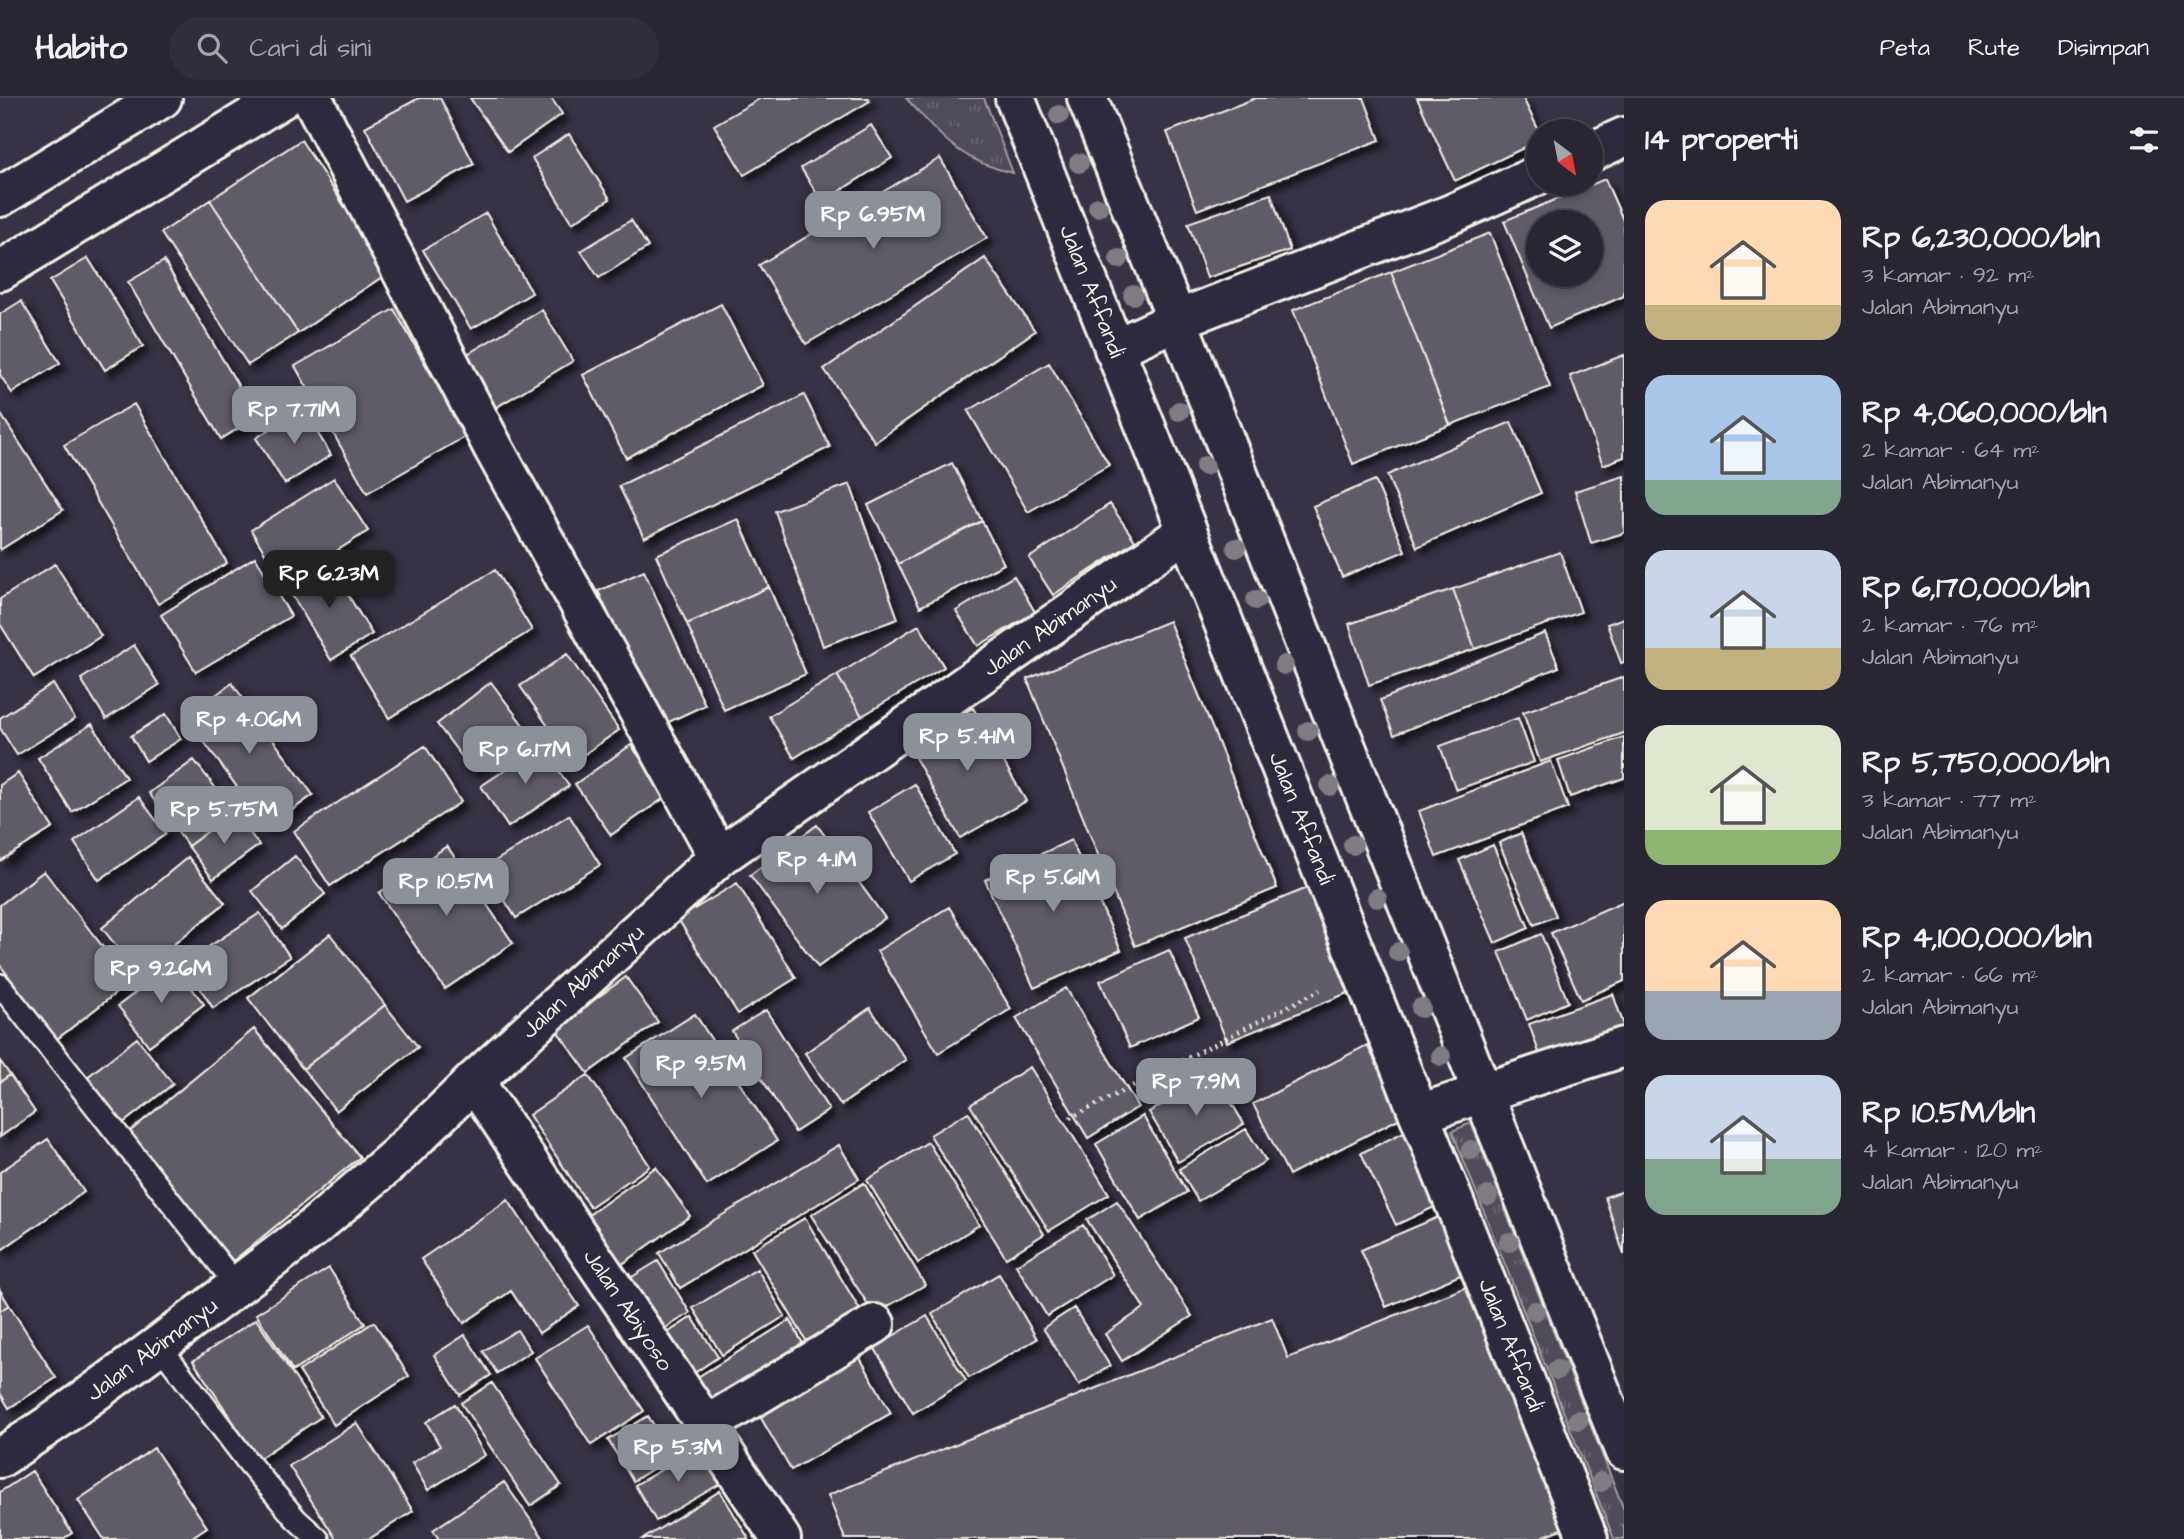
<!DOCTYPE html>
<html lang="id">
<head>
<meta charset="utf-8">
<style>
	body { margin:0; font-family:"Architects Daughter",sans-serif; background:#312e3b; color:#f1f3f6; height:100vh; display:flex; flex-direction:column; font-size:26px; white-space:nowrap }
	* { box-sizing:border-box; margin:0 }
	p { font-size:23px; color:#a5a5ac }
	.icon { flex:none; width:38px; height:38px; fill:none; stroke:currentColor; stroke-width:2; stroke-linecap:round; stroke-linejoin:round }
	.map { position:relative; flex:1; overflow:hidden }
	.panel { display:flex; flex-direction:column; background:#292633; width:560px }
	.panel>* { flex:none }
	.needle { width:46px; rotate:148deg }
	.fabs { position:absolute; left:1526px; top:21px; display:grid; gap:14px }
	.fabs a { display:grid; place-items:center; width:77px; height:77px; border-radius:50%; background:#292633; box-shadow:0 4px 10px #0003,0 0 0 2px #45434e; font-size:35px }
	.price { position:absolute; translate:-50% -60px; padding:0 16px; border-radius:14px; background:#8c9099; color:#fff; font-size:23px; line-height:46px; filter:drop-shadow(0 2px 4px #0008) }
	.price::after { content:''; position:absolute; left:50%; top:42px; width:21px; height:16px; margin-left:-10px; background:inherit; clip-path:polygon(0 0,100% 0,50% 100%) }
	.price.active { background:#222; color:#fff }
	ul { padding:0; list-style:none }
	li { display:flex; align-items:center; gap:21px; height:175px; padding:0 21px }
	li span { display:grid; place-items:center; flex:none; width:196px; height:140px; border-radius:21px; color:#555 }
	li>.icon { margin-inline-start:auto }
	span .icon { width:84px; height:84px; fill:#fffc; stroke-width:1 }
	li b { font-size:30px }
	h2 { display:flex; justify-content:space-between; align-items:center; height:84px; padding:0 21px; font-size:30px }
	header { display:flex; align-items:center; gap:42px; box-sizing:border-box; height:98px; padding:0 35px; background:#292633; border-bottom:2px solid #45434e }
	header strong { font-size:33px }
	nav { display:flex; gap:38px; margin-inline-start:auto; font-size:24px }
	.search { width:490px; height:63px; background:#312e3b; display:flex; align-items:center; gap:18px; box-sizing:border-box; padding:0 24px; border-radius:38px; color:#a5a5ac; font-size:26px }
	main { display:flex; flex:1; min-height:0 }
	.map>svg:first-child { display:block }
	.park { fill:url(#park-tufts); stroke:#a29ea0; stroke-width:2 }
	.building { fill:#5f5c67; stroke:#f4f1e8; stroke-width:2; fill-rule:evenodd; filter:url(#shadow) }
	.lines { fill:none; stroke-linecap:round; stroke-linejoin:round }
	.lane-casing { stroke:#f4f1e8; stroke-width:26 }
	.street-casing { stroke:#f4f1e8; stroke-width:44 }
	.secondary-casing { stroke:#f4f1e8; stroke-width:44 }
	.primary-casing { stroke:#f4f1e8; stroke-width:44 }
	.path { stroke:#f4f1e8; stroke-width:4.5; stroke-dasharray:2 5; stroke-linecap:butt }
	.lane { stroke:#2f2a3d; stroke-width:21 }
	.street { stroke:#2f2a3d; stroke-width:38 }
	.secondary { stroke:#2f2a3d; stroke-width:38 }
	.primary { stroke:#2f2a3d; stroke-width:38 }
	.tree { fill:#807b83 }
	.labels { text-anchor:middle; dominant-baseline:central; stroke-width:6; stroke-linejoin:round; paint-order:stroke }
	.street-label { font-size:23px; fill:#f4f1e8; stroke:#2f2a3d }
</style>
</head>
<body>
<header>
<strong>Habito</strong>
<div class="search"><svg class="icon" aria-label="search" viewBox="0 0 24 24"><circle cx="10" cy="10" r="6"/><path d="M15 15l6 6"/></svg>Cari di sini</div>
<nav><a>Peta</a><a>Rute</a><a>Disimpan</a></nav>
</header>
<main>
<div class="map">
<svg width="1624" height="1441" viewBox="0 0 1624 1441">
	<defs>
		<pattern id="park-tufts" width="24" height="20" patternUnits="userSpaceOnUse" patternTransform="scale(1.75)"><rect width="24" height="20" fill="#504b59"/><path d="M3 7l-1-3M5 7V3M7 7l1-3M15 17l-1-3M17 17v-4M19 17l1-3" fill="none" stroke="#6a6571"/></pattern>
		<filter id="shadow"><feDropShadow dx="6" dy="6" stdDeviation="3.5" flood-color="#0009"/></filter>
	</defs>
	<rect width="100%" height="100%" fill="#373244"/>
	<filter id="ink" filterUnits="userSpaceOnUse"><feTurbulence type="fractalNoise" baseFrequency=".0143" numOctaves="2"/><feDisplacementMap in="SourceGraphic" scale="14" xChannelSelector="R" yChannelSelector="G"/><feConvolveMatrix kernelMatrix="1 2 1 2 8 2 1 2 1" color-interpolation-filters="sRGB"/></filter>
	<g filter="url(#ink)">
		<!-- park -->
		<path class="park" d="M 906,0 L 984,0 L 1013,75 C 959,63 942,39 906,0 Z
			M 1471,1025 L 1624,1412 L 1624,1441 L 1614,1441 L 1452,1033 Z"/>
		<!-- building -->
		<path class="building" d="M 419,0 L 440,0 L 474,66 L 404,103 L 365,29 Z
			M 470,0 L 551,0 L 562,16 L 508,54 Z
			M 761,0 L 868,0 L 870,3 L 744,77 L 714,27 Z
			M 1256,0 L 1364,0 L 1380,42 L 1197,112 L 1167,34 Z
			M 1417,0 L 1523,0 L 1539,33 L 1538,43 L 1455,83 Z
			M 871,27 L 892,60 L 822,104 L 801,70 Z
			M 569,36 L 610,101 L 572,125 L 532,60 Z
			M 301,42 L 388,175 L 298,235 L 210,102 Z
			M 940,60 L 987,140 L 806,246 L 759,167 Z
			M 1605,81 L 1624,124 L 1624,198 L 1549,230 L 1504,123 ZM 1538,124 L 1591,124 L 1591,177 L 1538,177 Z
			M 1271,96 L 1290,152 L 1207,180 L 1188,125 Z
			M 210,102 L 298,235 L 248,267 L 161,135 Z
			M 486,115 L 532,195 L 471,231 L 423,152 Z
			M 631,122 L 648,149 L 599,180 L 581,153 Z
			M 1490,135 L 1550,289 L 1450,327 L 1391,174 Z
			M 88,160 L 143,248 L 105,272 L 50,183 Z
			M 985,160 L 1035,233 L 875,344 L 824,271 Z
			M 164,163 L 257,319 L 221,341 L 128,184 Z
			M 1391,174 L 1450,327 L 1353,366 L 1293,212 Z
			M 21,203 L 60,265 L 12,295 L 0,277 L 0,216 Z
			M 721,206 L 763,287 L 626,360 L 583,277 Z
			M 394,211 L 466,338 L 367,395 L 295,268 Z
			M 542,212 L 573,263 L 495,310 L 464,258 Z
			M 1624,257 L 1624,359 L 1603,367 L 1570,278 Z
			M 1049,265 L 1109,367 L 1028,414 L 968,313 Z
			M 804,297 L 830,349 L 644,440 L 619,388 Z
			M 134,306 L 227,465 L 158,506 L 64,347 Z
			M 303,311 L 331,357 L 285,386 L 256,340 Z
			M 0,315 L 63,412 L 0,452 Z
			M 1511,324 L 1541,395 L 1417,449 L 1387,377 Z
			M 952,365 L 982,423 L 898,466 L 868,407 Z
			M 1624,378 L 1624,435 L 1591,445 L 1575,393 Z
			M 334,380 L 368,433 L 284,486 L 251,432 Z
			M 1375,382 L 1405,453 L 1342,479 L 1313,408 Z
			M 850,386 L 898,521 L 823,548 L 775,413 Z
			M 1110,406 L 1135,443 L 1053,497 L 1029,460 Z
			M 738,421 L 769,489 L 687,526 L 656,457 Z
			M 982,423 L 1004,466 L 920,509 L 898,466 Z
			M 1560,454 L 1581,514 L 1475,551 L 1453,491 Z
			M 255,459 L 291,518 L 196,574 L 161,517 Z
			M 327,463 L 372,536 L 331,562 L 286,487 Z
			M 55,466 L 101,538 L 34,580 L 0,526 L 0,501 Z
			M 495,472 L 532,532 L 389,620 L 351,558 Z
			M 644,473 L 705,607 L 660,628 L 598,493 Z
			M 1014,478 L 1035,514 L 978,548 L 956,513 Z
			M 769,489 L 806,576 L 724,612 L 687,526 Z
			M 1453,491 L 1475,551 L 1369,587 L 1349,526 Z
			M 1624,520 L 1624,564 L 1621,565 L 1607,526 Z
			M 1169,523 L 1277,790 L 1135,848 L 1027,581 Z
			M 919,527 L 944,569 L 862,618 L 837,577 Z
			M 1545,535 L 1559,569 L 1394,637 L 1380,602 Z
			M 134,547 L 159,587 L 106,621 L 81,581 Z
			M 567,556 L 619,632 L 573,664 L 520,588 Z
			M 837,577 L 862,618 L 794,660 L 769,618 Z
			M 1624,579 L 1624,635 L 1540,664 L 1523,614 Z
			M 491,584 L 526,631 L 472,672 L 437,626 Z
			M 232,585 L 313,697 L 267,730 L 186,619 Z
			M 53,586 L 75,621 L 17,657 L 0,630 L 0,620 Z
			M 973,610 L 1026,703 L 960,740 L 908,647 Z
			M 166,616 L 181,641 L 146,663 L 131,638 Z
			M 1518,620 L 1534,664 L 1456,692 L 1440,648 Z
			M 92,626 L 126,680 L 72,714 L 38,660 Z
			M 1624,639 L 1624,680 L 1570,699 L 1558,662 Z
			M 631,647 L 667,698 L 611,737 L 575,686 Z
			M 425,648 L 461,704 L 330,788 L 294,733 Z
			M 541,648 L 569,688 L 508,729 L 481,688 Z
			M 194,662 L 234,714 L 188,748 L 149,695 Z
			M 1551,663 L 1568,710 L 1436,759 L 1419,713 Z
			M 18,675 L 53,730 L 0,763 L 0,687 Z
			M 915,686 L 955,756 L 909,783 L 868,714 Z
			M 139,699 L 166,736 L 99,782 L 74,744 Z
			M 234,714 L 259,747 L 213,781 L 188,748 Z
			M 569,717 L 600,767 L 516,820 L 484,770 Z
			M 817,727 L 885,820 L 818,869 L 750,777 Z
			M 1521,735 L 1556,818 L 1534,827 L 1499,745 Z
			M 1071,742 L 1121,852 L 1034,890 L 985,782 Z
			M 1493,747 L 1529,830 L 1495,845 L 1459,762 Z
			M 447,748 L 513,845 L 445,891 L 379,795 Z
			M 295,758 L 325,796 L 282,831 L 252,793 Z
			M 188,759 L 225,805 L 138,875 L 102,830 Z
			M 44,773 L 130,884 L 57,941 L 0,867 L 0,807 Z
			M 737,785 L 796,880 L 738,916 L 678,821 Z
			M 1312,788 L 1355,892 L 1227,944 L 1185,840 Z
			M 1624,803 L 1624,883 L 1581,902 L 1551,835 Z
			M 949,809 L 1011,911 L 938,955 L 877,853 Z
			M 260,815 L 290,859 L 213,910 L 184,865 Z
			M 330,836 L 385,907 L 303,971 L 248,900 Z
			M 1541,836 L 1568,904 L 1527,922 L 1499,854 Z
			M 1169,852 L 1199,919 L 1130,950 L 1100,883 Z
			M 173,866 L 204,906 L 149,948 L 118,908 Z
			M 626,879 L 658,924 L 588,975 L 555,930 Z
			M 1066,890 L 1138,1009 L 1088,1040 L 1016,920 Z
			M 1613,896 L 1624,928 L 1624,952 L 1548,980 L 1529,926 Z
			M 385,907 L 418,949 L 336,1013 L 303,971 Z
			M 870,910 L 906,962 L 841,1007 L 805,955 Z
			M 766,912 L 829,1012 L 795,1034 L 732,933 Z
			M 695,916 L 777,1043 L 707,1087 L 626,960 Z
			M 254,931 L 360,1059 L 233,1163 L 128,1035 Z
			M 137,940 L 173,986 L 122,1026 L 86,980 Z
			M 1367,947 L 1404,1018 L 1289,1077 L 1253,1006 Z
			M 0,963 L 10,977 L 0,984 Z
			M 1030,969 L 1109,1096 L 1049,1133 L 970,1007 Z
			M 10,977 L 35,1014 L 0,1039 L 0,984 Z
			M 588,977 L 650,1068 L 590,1109 L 529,1017 Z
			M 1215,977 L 1244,1026 L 1178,1064 L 1149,1014 Z
			M 968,1014 L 1044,1136 L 1006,1160 L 930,1037 Z
			M 1143,1018 L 1187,1094 L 1140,1122 L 1096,1046 Z
			M 1412,1030 L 1447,1103 L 1396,1127 L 1361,1055 Z
			M 1246,1031 L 1266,1063 L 1198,1103 L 1179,1071 Z
			M 48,1041 L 84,1094 L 0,1153 L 0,1074 Z
			M 928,1044 L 979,1127 L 918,1165 L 867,1082 Z
			M 839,1047 L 859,1081 L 680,1190 L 659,1155 Z
			M 656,1069 L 690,1118 L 618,1169 L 583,1121 Z
			M 864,1085 L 925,1187 L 874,1216 L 811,1117 Z
			M 1624,1093 L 1624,1157 L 1605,1099 Z
			M 508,1102 L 579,1208 L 539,1235 L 511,1193 L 464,1225 L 421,1161 Z
			M 1117,1103 L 1192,1218 L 1122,1263 L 1105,1236 L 1144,1210 L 1087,1122 Z
			M 1450,1114 L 1474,1171 L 1386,1209 L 1361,1152 Z
			M 805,1120 L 866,1222 L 813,1254 L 752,1152 Z
			M 1083,1127 L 1113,1177 L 1047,1218 L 1016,1167 Z
			M 658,1163 L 690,1215 L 659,1234 L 627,1182 Z
			M 329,1170 L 365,1226 L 293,1273 L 256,1216 Z
			M 757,1171 L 785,1218 L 722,1257 L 693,1210 Z
			M 999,1176 L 1037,1241 L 969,1280 L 932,1216 Z
			M 1469,1188 L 1564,1430 L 1537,1441 L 845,1441 L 828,1397 L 1272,1220 L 1288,1260 Z
			M 0,1192 L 9,1207 L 0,1213 Z
			M 9,1207 L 56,1280 L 9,1310 L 0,1295 L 0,1213 Z
			M 1074,1210 L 1110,1268 L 1079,1287 L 1043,1230 Z
			M 927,1218 L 966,1283 L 913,1315 L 874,1249 Z
			M 692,1219 L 718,1259 L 687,1280 L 661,1239 Z
			M 256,1221 L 321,1319 L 258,1361 L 193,1263 Z
			M 790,1222 L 808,1255 L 712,1315 L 688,1285 Z
			M 374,1224 L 409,1278 L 334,1327 L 299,1273 Z
			M 588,1227 L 644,1313 L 591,1347 L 535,1260 Z
			M 517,1232 L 531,1253 L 497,1275 L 483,1253 Z
			M 465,1237 L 491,1277 L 460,1297 L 434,1257 Z
			M 855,1251 L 891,1315 L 791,1372 L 754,1308 Z
			M 492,1285 L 561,1387 L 530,1408 L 461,1305 Z
			M 455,1306 L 485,1357 L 428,1392 L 412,1365 L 440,1348 L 426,1324 Z
			M 648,1318 L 673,1358 L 633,1383 L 608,1342 Z
			M 357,1325 L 413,1413 L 369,1441 L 336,1441 L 289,1368 Z
			M 154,1350 L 207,1429 L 189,1441 L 104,1441 L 78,1402 Z
			M 699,1350 L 720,1386 L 656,1423 L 635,1387 Z
			M 32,1373 L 72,1435 L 63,1441 L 0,1441 L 0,1394 Z
			M 504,1384 L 544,1441 L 439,1441 L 433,1432 Z
			M 720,1393 L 749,1441 L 643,1441 Z"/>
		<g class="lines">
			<defs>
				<path id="lane" d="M 0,887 L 237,1188
					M 159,1247 L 247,1363 L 296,1421 L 318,1441"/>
				<g id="street">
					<path d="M 312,0 L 494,351 L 719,759"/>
					<path d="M 1591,54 L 1624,39"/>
					<path d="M 1114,251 L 1177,222 L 1449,117 L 1538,77"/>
					<path id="s1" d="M 474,983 C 576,1136 680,1287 781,1441"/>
					<path d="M 1482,995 L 1624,949"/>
					<path d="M 707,1327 L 875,1226"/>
					<path id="s2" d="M 0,1360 L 58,1321 L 159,1247 L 313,1130 L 396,1059 L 474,983 L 719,759 L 1187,433"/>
				</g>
				<g id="secondary">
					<path id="s3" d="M 1015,0 L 1588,1441"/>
					<path d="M 1087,0 L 1177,222 L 1624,1352"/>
					<path d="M 1419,1016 L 1482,995"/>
				</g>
				<path id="primary" d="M 0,99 L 162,0
					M 0,173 L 283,0"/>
			</defs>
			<!-- lane casing -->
			<use href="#lane" class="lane-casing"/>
			<!-- street casing -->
			<use href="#street" class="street-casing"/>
			<!-- secondary casing -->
			<use href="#secondary" class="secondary-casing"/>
			<!-- primary casing -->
			<use href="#primary" class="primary-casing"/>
			<!-- path -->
			<path class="path" d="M 1070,1020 L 1320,892"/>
			<!-- lane -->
			<use href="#lane" class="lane"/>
			<!-- street -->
			<use href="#street" class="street"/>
			<!-- secondary -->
			<use href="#secondary" class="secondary"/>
			<!-- primary -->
			<use href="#primary" class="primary"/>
		</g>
		<!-- trees -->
		<g class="tree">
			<circle cx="1059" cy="17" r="10"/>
			<circle cx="1079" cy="65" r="10"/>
			<circle cx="1098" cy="109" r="10"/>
			<circle cx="1119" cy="161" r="10"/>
			<circle cx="1133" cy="197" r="10"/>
			<circle cx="1179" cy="313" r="10"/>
			<circle cx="1205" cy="368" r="10"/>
			<circle cx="1236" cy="450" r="10"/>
			<circle cx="1256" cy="502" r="10"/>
			<circle cx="1284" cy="567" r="10"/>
			<circle cx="1308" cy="633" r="10"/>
			<circle cx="1330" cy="688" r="10"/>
			<circle cx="1353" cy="747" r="10"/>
			<circle cx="1377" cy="800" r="10"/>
			<circle cx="1398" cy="854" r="10"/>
			<circle cx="1421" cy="910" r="10"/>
			<circle cx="1441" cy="958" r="10"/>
			<circle cx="1471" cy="1052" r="10"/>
			<circle cx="1488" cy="1098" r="10"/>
			<circle cx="1509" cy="1144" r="10"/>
			<circle cx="1535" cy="1213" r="10"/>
			<circle cx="1557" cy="1272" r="10"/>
			<circle cx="1578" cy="1322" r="10"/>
			<circle cx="1601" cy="1384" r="10"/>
		</g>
	</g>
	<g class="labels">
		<!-- street labels -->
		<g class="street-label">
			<text stroke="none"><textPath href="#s3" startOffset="208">Jalan Affandi</textPath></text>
			<text stroke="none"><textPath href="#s2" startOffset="1342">Jalan Abimanyu</textPath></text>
			<text stroke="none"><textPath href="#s3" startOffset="775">Jalan Affandi</textPath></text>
			<text stroke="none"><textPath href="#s2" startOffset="754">Jalan Abimanyu</textPath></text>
			<text stroke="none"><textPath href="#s1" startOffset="276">Jalan Abiyoso</textPath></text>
			<text stroke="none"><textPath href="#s3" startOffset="1342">Jalan Affandi</textPath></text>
			<text stroke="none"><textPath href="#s2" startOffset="187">Jalan Abimanyu</textPath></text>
		</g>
	</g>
</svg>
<div class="fabs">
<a><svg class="needle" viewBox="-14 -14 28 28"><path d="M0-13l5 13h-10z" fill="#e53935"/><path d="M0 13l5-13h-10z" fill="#a5a5ac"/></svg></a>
<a><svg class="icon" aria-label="layers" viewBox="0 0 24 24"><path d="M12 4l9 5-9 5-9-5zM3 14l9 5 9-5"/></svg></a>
</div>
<b class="price" style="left:873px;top:153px">Rp 6.95M</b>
<b class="price" style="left:294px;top:348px">Rp 7.71M</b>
<b class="price active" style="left:329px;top:512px">Rp 6.23M</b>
<b class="price" style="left:249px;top:658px">Rp 4.06M</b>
<b class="price" style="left:967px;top:675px">Rp 5.41M</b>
<b class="price" style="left:525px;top:688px">Rp 6.17M</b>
<b class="price" style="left:224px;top:748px">Rp 5.75M</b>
<b class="price" style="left:817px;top:798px">Rp 4.1M</b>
<b class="price" style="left:1053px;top:816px">Rp 5.61M</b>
<b class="price" style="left:446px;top:820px">Rp 10.5M</b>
<b class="price" style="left:161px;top:907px">Rp 9.26M</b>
<b class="price" style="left:701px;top:1002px">Rp 9.5M</b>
<b class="price" style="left:1196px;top:1020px">Rp 7.9M</b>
<b class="price" style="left:678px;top:1386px">Rp 5.3M</b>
</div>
<section class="panel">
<h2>14 properti<svg class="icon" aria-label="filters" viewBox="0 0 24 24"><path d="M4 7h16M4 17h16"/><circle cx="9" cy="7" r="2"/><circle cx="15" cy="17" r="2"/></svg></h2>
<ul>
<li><span style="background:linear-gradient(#ffd9b3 75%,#c2b280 0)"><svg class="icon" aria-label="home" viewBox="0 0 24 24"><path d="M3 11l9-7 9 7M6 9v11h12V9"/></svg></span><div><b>Rp 6,230,000/bln</b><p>3 kamar · 92 m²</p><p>Jalan Abimanyu</p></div></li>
<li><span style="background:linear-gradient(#a9c7e8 75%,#7fa58c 0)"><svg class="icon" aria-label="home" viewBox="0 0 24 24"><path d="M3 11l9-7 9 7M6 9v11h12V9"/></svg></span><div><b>Rp 4,060,000/bln</b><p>2 kamar · 64 m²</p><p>Jalan Abimanyu</p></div></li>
<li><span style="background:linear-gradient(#c9d6e8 70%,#c2b280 0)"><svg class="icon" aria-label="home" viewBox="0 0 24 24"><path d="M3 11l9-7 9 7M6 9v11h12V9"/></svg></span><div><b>Rp 6,170,000/bln</b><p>2 kamar · 76 m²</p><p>Jalan Abimanyu</p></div></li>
<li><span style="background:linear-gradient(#dfe7d0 75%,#8fb573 0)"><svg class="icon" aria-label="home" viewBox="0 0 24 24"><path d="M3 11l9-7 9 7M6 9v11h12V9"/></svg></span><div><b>Rp 5,750,000/bln</b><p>3 kamar · 77 m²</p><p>Jalan Abimanyu</p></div></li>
<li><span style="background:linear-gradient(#ffd9b3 65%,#9aa5b1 0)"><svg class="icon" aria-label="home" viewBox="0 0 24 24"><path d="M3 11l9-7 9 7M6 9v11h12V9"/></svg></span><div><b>Rp 4,100,000/bln</b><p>2 kamar · 66 m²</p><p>Jalan Abimanyu</p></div></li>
<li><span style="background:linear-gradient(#c9d6e8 60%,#7fa58c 0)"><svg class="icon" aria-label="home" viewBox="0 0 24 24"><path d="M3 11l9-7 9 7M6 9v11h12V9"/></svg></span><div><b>Rp 10.5M/bln</b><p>4 kamar · 120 m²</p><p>Jalan Abimanyu</p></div></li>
</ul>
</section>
</main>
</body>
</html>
